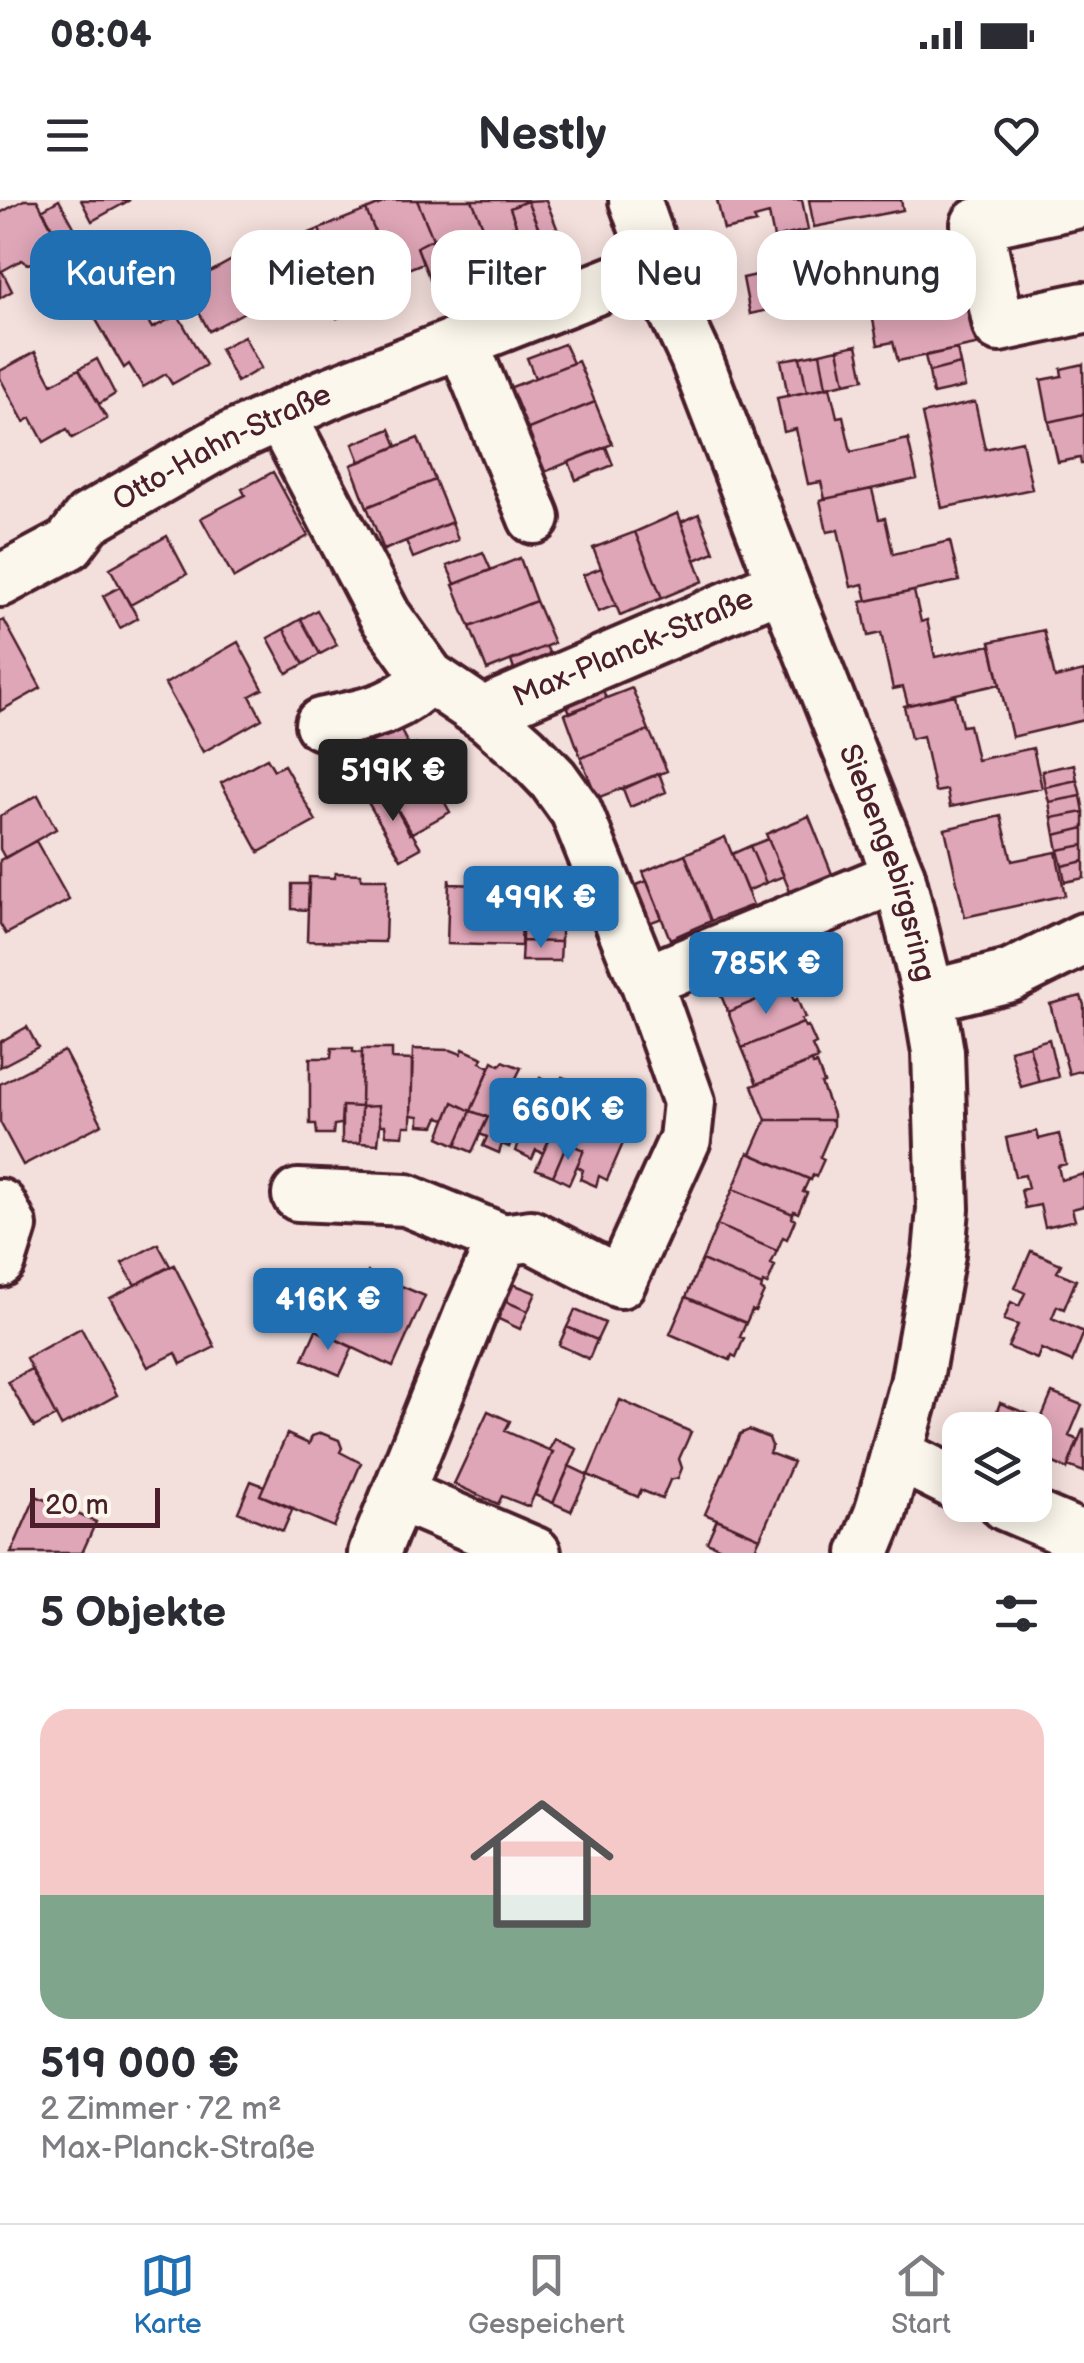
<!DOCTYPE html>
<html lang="de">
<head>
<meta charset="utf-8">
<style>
	body { margin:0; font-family:"Balsamiq Sans",sans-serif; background:#f2f2f3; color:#2b2b33; height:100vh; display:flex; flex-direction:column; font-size:38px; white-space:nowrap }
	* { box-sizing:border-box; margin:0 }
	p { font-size:32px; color:#7c7c81 }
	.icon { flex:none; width:55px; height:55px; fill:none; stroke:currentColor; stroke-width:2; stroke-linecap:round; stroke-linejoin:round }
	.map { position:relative; height:1353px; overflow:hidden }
	.drawer { display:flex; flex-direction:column; background:#fff; flex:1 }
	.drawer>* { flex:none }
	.hud { position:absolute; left:30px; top:30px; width:1025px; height:90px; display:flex; gap:20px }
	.controls { position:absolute; left:942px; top:1212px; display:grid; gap:20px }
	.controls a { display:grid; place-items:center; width:110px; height:110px; border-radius:20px; background:#fff; box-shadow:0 5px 25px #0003; font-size:50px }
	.scale { position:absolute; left:30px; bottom:25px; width:130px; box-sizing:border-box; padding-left:10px; border:5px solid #4a1f2b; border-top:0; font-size:28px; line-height:35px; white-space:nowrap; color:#4a1f2b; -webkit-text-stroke:8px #fbf7ec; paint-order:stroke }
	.price { position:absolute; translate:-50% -85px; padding:0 22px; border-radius:10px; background:#1f6fb2; color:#fff; font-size:32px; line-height:65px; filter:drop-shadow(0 2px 5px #0008) }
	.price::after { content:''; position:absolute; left:50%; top:60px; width:30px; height:22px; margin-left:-15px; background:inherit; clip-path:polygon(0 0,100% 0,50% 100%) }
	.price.selected { background:#222; color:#fff }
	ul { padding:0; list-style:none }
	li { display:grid; align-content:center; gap:20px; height:530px; padding:0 40px }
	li+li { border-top:2px solid #e1e1e2 }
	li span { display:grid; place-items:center; height:310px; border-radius:30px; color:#555 }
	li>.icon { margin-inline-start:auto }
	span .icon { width:180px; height:180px; fill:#fffc; stroke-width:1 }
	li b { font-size:42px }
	h2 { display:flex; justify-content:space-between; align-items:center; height:120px; padding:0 40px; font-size:42px }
	.tag { padding:0 35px; border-radius:30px; background:#fff; box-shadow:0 5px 25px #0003; font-size:35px; line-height:90px }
	.tag.selected { background:#1f6fb2; color:#fff }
	.status { display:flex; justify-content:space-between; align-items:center; height:70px; padding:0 50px; background:#fff; direction:ltr }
	.status svg { height:28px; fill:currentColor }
	header { display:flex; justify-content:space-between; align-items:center; height:130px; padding:0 40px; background:#fff; font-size:45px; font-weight:600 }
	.tab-bar { display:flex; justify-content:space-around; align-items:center; height:140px; border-top:2px solid #e1e1e2; background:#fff; font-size:28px; color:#7c7c81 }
	.tab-bar a { display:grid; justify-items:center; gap:5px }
	.tab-bar .selected { color:#1f6fb2 }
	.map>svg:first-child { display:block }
	.building { fill:#dfa6b8; stroke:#4a1f2b; stroke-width:2.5 }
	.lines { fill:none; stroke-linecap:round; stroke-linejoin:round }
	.minor-casing { stroke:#4a1f2b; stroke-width:58 }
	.minor { stroke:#fbf7ec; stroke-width:50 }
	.labels { text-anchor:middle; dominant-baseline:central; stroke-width:8; stroke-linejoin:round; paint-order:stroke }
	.street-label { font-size:30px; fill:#4a1f2b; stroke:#fbf7ec }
</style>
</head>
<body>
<div class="status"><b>08:04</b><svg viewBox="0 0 49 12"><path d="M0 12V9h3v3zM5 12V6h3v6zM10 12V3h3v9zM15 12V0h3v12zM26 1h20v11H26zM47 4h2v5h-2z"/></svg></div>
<header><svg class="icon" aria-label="menu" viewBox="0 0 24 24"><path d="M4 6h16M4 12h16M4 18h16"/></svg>Nestly<svg class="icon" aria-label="heart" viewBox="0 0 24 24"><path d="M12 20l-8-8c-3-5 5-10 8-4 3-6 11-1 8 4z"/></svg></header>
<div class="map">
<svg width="1084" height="1353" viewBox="0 0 1084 1353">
	<rect width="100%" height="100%" fill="#f3dfdc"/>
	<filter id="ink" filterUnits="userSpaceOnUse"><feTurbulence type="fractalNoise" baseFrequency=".01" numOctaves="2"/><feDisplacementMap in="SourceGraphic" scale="20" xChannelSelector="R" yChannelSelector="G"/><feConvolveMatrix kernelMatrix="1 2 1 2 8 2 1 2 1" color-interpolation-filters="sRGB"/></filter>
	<g filter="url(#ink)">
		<!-- building -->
		<path class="building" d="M 24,0 L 37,0 L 59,39 L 37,51 L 37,62 L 28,64 L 22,60 L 2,71 L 12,91 L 0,98 L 0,13 Z
			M 59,0 L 78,34 L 61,44 L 42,10 Z
			M 81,0 L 130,0 L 92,21 Z
			M 390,0 L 417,0 L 433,39 L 417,47 L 423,63 L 393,75 L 366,10 Z
			M 417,0 L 472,0 L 487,36 L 457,49 L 449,33 L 433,39 Z
			M 472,0 L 527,0 L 527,1 L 510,8 L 516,25 L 487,36 Z
			M 546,0 L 557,28 L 541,34 L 527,1 Z
			M 717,0 L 802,0 L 808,30 L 774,38 L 769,14 L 754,18 L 756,23 L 724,30 Z
			M 809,0 L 901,0 L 903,10 L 814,27 Z
			M 527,1 L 541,34 L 522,42 L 510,8 Z
			M 366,10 L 393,75 L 365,87 L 358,71 L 340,78 L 319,29 Z
			M 319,29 L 340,78 L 323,85 L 330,101 L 299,114 L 272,48 Z
			M 449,33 L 464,66 L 447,73 L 433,39 Z
			M 433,39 L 447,73 L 430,80 L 417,47 Z
			M 232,60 L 256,106 L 209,131 L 185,86 Z
			M 789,68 L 797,105 L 778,108 L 770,72 Z
			M 358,71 L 372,103 L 354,111 L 340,78 Z
			M 770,72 L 778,108 L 750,114 L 743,78 Z
			M 912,74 L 920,108 L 980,96 L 990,142 L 898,161 L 893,142 L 878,145 L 866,84 Z
			M 340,78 L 354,111 L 337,118 L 323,85 Z
			M 134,97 L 152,128 L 178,115 L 206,165 L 172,184 L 166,174 L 143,187 L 129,164 L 124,168 L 95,118 Z
			M 244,136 L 261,168 L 237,182 L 220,149 Z
			M 564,144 L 573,163 L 535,178 L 527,158 Z
			M 857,145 L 864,179 L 845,183 L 838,149 Z
			M 838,149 L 845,183 L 826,187 L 820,153 Z
			M 957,149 L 960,164 L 929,172 L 925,156 Z
			M 35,152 L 52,184 L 79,169 L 107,219 L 72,238 L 67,229 L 44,242 L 31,218 L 24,222 L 0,178 L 0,171 Z
			M 820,153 L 826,187 L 807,192 L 800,157 Z
			M 800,157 L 807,192 L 788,196 L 781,160 Z
			M 97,159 L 115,194 L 99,204 L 79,169 Z
			M 578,161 L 595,202 L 526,230 L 509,188 Z
			M 960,164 L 965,187 L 933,194 L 929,172 Z
			M 1083,164 L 1084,214 L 1049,222 L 1041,180 L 1062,176 L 1061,169 Z
			M 830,187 L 837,217 L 843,216 L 851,252 L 908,239 L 917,279 L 825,299 L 821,282 L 808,284 L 796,229 L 784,232 L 777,198 Z
			M 595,202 L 612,244 L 545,272 L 526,230 Z
			M 975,202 L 985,249 L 1022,241 L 1032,289 L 942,308 L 922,214 Z
			M 1084,214 L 1084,264 L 1081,264 L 1080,258 L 1058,262 L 1049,222 Z
			M 390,229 L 397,246 L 360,262 L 353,244 Z
			M 418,238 L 435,280 L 367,307 L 351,265 Z
			M 606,247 L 613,265 L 576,280 L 569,262 Z
			M 273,272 L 308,336 L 234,378 L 201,318 L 245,295 L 242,289 Z
			M 435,280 L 452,322 L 384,350 L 367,307 Z
			M 872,289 L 879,319 L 885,318 L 893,354 L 950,341 L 959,381 L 867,401 L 863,384 L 851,387 L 838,330 L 827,332 L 820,300 Z
			M 678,313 L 703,381 L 662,398 L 635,332 Z
			M 699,314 L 714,352 L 695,360 L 681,322 Z
			M 452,322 L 458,340 L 413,358 L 406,341 Z
			M 635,332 L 662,398 L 620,415 L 593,348 Z
			M 167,336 L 187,374 L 130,405 L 110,368 Z
			M 483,352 L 491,370 L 455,384 L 447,366 Z
			M 520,358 L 536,401 L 470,427 L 453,385 Z
			M 601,368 L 616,405 L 598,412 L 583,375 Z
			M 120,387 L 138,418 L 120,428 L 103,396 Z
			M 914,391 L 921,422 L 927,420 L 935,457 L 991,445 L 1000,484 L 908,505 L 903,487 L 893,489 L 881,433 L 868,436 L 861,402 Z
			M 536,401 L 554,443 L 487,470 L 470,427 Z
			M 317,410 L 337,445 L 320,454 L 301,419 Z
			M 301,419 L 320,454 L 304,464 L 284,429 Z
			M 4,420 L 41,488 L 0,511 L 0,422 Z
			M 284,429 L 304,464 L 287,473 L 268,438 Z
			M 1044,430 L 1055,478 L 1084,471 L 1084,520 L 1012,537 L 990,442 Z
			M 238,442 L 263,489 L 250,496 L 262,519 L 203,552 L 165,484 Z
			M 546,446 L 554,463 L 517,478 L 511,461 Z
			M 599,479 L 606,498 L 570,513 L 563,494 Z
			M 632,488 L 649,530 L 581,558 L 565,514 Z
			M 955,495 L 962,526 L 969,525 L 977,560 L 1033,548 L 1042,588 L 950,607 L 947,590 L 935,592 L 923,536 L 911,539 L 904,506 Z
			M 402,526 L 403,528 L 400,529 L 409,546 L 413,544 L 424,546 L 431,562 L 428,572 L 450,612 L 410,634 L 363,547 Z
			M 649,530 L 667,571 L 597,598 L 581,558 Z
			M 267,558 L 274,570 L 284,565 L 316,621 L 259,652 L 221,583 Z
			M 1074,564 L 1077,580 L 1045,587 L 1042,571 Z
			M 659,573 L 666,592 L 630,607 L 623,589 Z
			M 1077,580 L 1081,596 L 1049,602 L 1045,587 Z
			M 385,589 L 421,648 L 401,659 L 366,599 Z
			M 38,595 L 56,629 L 5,658 L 0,649 L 0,616 Z
			M 1081,596 L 1084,612 L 1052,618 L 1049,602 Z
			M 1084,612 L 1084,628 L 1055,635 L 1052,618 Z
			M 809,616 L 836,684 L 794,701 L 766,634 Z
			M 1001,616 L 1012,661 L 1056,652 L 1065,695 L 965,717 L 945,629 Z
			M 1084,628 L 1084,645 L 1058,650 L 1055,635 Z
			M 725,637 L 753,705 L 711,721 L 685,654 Z
			M 768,639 L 784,676 L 766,683 L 750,646 Z
			M 36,641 L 69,700 L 6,734 L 0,724 L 0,660 Z
			M 1084,645 L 1084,661 L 1062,666 L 1058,650 Z
			M 750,646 L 766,683 L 747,691 L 732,654 Z
			M 685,654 L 711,721 L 670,739 L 643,672 Z
			M 1084,661 L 1084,678 L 1065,682 L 1062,666 Z
			M 335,673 L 361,674 L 361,679 L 387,679 L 385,742 L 307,741 L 309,677 L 335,678 Z
			M 449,679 L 450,684 L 483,685 L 486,680 L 501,680 L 504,685 L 523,686 L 521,746 L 447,744 Z
			M 647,681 L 662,718 L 644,725 L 628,688 Z
			M 292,684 L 309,684 L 308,710 L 292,709 Z
			M 522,722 L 561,722 L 561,742 L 522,741 Z
			M 522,741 L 561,742 L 560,761 L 521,761 Z
			M 778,753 L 786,771 L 782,773 L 788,787 L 728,812 L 712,774 Z
			M 788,787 L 794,801 L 797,799 L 805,818 L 801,819 L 803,823 L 742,848 L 728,812 Z
			M 1081,796 L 1084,805 L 1084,873 L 1083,870 L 1069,874 L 1050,804 Z
			M 803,823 L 805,827 L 808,826 L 816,844 L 812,846 L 818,859 L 757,884 L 742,848 Z
			M 27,827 L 38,847 L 0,867 L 0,842 Z
			M 1049,839 L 1058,877 L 1039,882 L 1029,845 Z
			M 1029,845 L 1039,882 L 1021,887 L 1010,850 Z
			M 332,848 L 353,848 L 353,852 L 362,853 L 361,907 L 342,906 L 341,924 L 334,925 L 333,934 L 317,934 L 316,924 L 310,924 L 310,858 L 331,858 Z
			M 362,849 L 392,849 L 392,859 L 412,860 L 411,926 L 404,926 L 403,936 L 386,935 L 385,925 L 380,925 L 378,906 L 361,907 Z
			M 413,849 L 451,850 L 461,854 L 463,849 L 483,858 L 480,862 L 490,867 L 471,911 L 453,902 L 446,919 L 439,917 L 435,926 L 419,925 L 419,916 L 411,915 Z
			M 64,851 L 102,924 L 23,965 L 0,922 L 0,884 Z
			M 493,861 L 500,865 L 503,861 L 521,868 L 516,878 L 536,887 L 509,947 L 502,944 L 499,953 L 483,946 L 487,937 L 480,934 L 488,917 L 471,911 Z
			M 812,861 L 813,865 L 817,864 L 824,883 L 821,884 L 833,914 L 833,920 L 766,920 L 752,886 Z
			M 562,877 L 590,888 L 567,943 L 551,935 L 543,953 L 536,950 L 532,959 L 516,951 L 519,942 L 513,940 L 540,878 L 558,887 Z
			M 599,892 L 618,900 L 614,910 L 634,918 L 607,980 L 599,976 L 596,986 L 580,979 L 583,970 L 577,966 L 584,950 L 567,943 L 588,893 L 597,897 Z
			M 453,902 L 471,911 L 456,945 L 439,937 Z
			M 342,906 L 361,907 L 360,943 L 342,943 Z
			M 378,906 L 380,925 L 378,944 L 360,943 L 361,907 Z
			M 471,911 L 488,917 L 472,952 L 456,945 Z
			M 766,920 L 833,920 L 833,927 L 820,957 L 824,959 L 816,977 L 813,975 L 811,980 L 751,954 Z
			M 1037,931 L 1039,939 L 1059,934 L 1066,964 L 1058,966 L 1061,980 L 1084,974 L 1084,1006 L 1072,1009 L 1075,1020 L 1045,1027 L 1040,1005 L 1025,1008 L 1021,990 L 1028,988 L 1025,975 L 1015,977 L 1006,938 Z
			M 551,935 L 567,943 L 553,976 L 536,969 Z
			M 567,943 L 584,950 L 569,984 L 553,976 Z
			M 748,953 L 809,979 L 803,992 L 807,993 L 798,1013 L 794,1011 L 793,1014 L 733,989 Z
			M 733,989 L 793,1014 L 792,1018 L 795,1020 L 787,1039 L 783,1037 L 777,1051 L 717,1025 Z
			M 717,1025 L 777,1051 L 771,1064 L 775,1066 L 767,1085 L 763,1083 L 762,1086 L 702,1060 Z
			M 158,1044 L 170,1066 L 135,1085 L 122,1063 Z
			M 1031,1051 L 1061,1064 L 1057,1072 L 1076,1080 L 1064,1109 L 1057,1106 L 1052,1118 L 1084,1132 L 1072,1162 L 1041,1149 L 1037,1159 L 1008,1147 L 1018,1125 L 1004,1120 L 1011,1102 L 1019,1106 L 1025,1093 L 1015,1088 Z
			M 702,1060 L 762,1086 L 761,1090 L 764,1092 L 755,1111 L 752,1110 L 746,1123 L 686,1097 Z
			M 174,1065 L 215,1147 L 181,1164 L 176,1153 L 148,1167 L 110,1098 Z
			M 368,1072 L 425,1096 L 393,1167 L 316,1130 L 338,1077 L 361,1087 Z
			M 505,1081 L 536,1093 L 528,1111 L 498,1098 Z
			M 686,1097 L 746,1123 L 740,1137 L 744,1138 L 736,1157 L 732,1155 L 730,1160 L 670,1134 Z
			M 498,1098 L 528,1111 L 520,1129 L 490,1115 Z
			M 575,1110 L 605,1123 L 597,1140 L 567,1127 Z
			M 567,1127 L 597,1140 L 589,1159 L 559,1145 Z
			M 81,1128 L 117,1195 L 61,1226 L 26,1158 Z
			M 316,1130 L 353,1147 L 340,1175 L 303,1159 Z
			M 31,1169 L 56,1216 L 34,1227 L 8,1182 Z
			M 1052,1193 L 1082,1205 L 1069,1236 L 1078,1240 L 1067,1269 L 1045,1259 L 1039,1273 L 1035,1271 L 1035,1230 L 979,1230 L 984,1218 L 993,1222 L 1000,1203 L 1041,1219 Z
			M 620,1200 L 691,1232 L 679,1259 L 682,1268 L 678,1278 L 670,1280 L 662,1299 L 641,1290 L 638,1297 L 588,1275 Z
			M 488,1211 L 510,1221 L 505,1231 L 553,1252 L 529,1307 L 502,1296 L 498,1304 L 454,1284 Z
			M 1083,1229 L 1084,1229 L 1084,1272 L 1068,1266 Z
			M 749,1230 L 769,1238 L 772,1246 L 769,1253 L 793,1262 L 760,1338 L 705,1314 L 740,1234 Z
			M 321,1233 L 339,1240 L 342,1248 L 340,1252 L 361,1263 L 334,1327 L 260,1295 L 287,1234 L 309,1244 L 312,1236 Z
			M 555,1239 L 577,1249 L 553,1303 L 535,1295 L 553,1252 L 549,1250 Z
			M 569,1266 L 588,1275 L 571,1311 L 553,1303 Z
			M 251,1281 L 264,1286 L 260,1295 L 293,1308 L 283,1331 L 238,1312 Z
			M 36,1296 L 96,1322 L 82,1353 L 11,1353 Z
			M 717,1319 L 760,1338 L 753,1353 L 732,1353 L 707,1342 Z"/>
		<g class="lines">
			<defs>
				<g id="minor">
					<path id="s1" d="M 635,0 L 675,113 L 696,158 L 783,384 L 899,676 L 928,793 L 938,852 L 943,1009 L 939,1054 L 916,1184 L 880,1314 L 864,1353"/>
					<path d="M 1084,1 L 977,24 L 999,126 L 1084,108"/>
					<path d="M 462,141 L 534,318"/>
					<path d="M 281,217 L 385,416 L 429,477 L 488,517 L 525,550 L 553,579 L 576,611 L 638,765 L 646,781 L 689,902 L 685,939 L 620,1082 L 531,1036 L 503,1040 L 470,1114 L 374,1353"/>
					<path id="s2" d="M 0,381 L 69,344 L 88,319 L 222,242 L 325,195 L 637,73 L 661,72"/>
					<path id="s3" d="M 488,517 L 498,506 L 783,384"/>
					<path d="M 321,524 C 366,514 395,512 429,477"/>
					<path d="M 646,781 L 899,676"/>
					<path d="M 928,793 L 954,790 L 1010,776 L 1084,739"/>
					<path d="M 298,995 L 406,1000 L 503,1040"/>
					<path d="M 0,1005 L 11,1026 L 0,1061"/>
					<path d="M 898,1255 L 960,1286"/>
					<path d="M 399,1295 L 535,1353"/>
					<path d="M 1006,1305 L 1084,1338"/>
				</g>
			</defs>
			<!-- minor casing -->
			<use href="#minor" class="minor-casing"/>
			<!-- minor -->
			<use href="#minor" class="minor"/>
		</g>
	</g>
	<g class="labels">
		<!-- street labels -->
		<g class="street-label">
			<text stroke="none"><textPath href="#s2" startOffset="262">Otto-Hahn-Straße</textPath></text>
			<text stroke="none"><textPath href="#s3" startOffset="162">Max-Planck-Straße</textPath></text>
			<text stroke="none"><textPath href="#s1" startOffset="710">Siebengebirgsring</textPath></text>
		</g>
	</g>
</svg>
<div class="controls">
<a><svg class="icon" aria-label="layers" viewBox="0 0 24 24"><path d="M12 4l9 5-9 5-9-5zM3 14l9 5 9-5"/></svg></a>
</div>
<div class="scale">20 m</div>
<b class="price selected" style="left:393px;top:624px">519K €</b>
<b class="price" style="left:541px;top:751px">499K €</b>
<b class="price" style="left:766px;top:817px">785K €</b>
<b class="price" style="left:568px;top:963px">660K €</b>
<b class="price" style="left:328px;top:1153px">416K €</b>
<div class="hud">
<a class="tag selected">Kaufen</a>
<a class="tag">Mieten</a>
<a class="tag">Filter</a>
<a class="tag">Neu</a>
<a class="tag">Wohnung</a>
</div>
</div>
<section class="drawer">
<h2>5 Objekte<svg class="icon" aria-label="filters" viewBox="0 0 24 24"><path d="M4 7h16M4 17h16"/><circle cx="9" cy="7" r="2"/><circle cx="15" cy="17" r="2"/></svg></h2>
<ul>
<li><span style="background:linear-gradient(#f6c9c9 60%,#7fa58c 0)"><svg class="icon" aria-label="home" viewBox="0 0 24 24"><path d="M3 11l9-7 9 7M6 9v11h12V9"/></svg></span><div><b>519 000 €</b><p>2 Zimmer · 72 m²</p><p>Max-Planck-Straße</p></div></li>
</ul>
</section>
<nav class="tab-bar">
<a class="selected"><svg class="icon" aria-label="map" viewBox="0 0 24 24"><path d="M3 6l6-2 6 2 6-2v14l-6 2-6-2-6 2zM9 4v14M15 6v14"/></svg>Karte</a>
<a><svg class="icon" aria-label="saved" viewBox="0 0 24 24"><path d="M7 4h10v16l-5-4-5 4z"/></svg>Gespeichert</a>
<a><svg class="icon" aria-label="home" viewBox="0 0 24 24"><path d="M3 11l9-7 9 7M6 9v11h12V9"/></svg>Start</a>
</nav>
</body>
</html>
